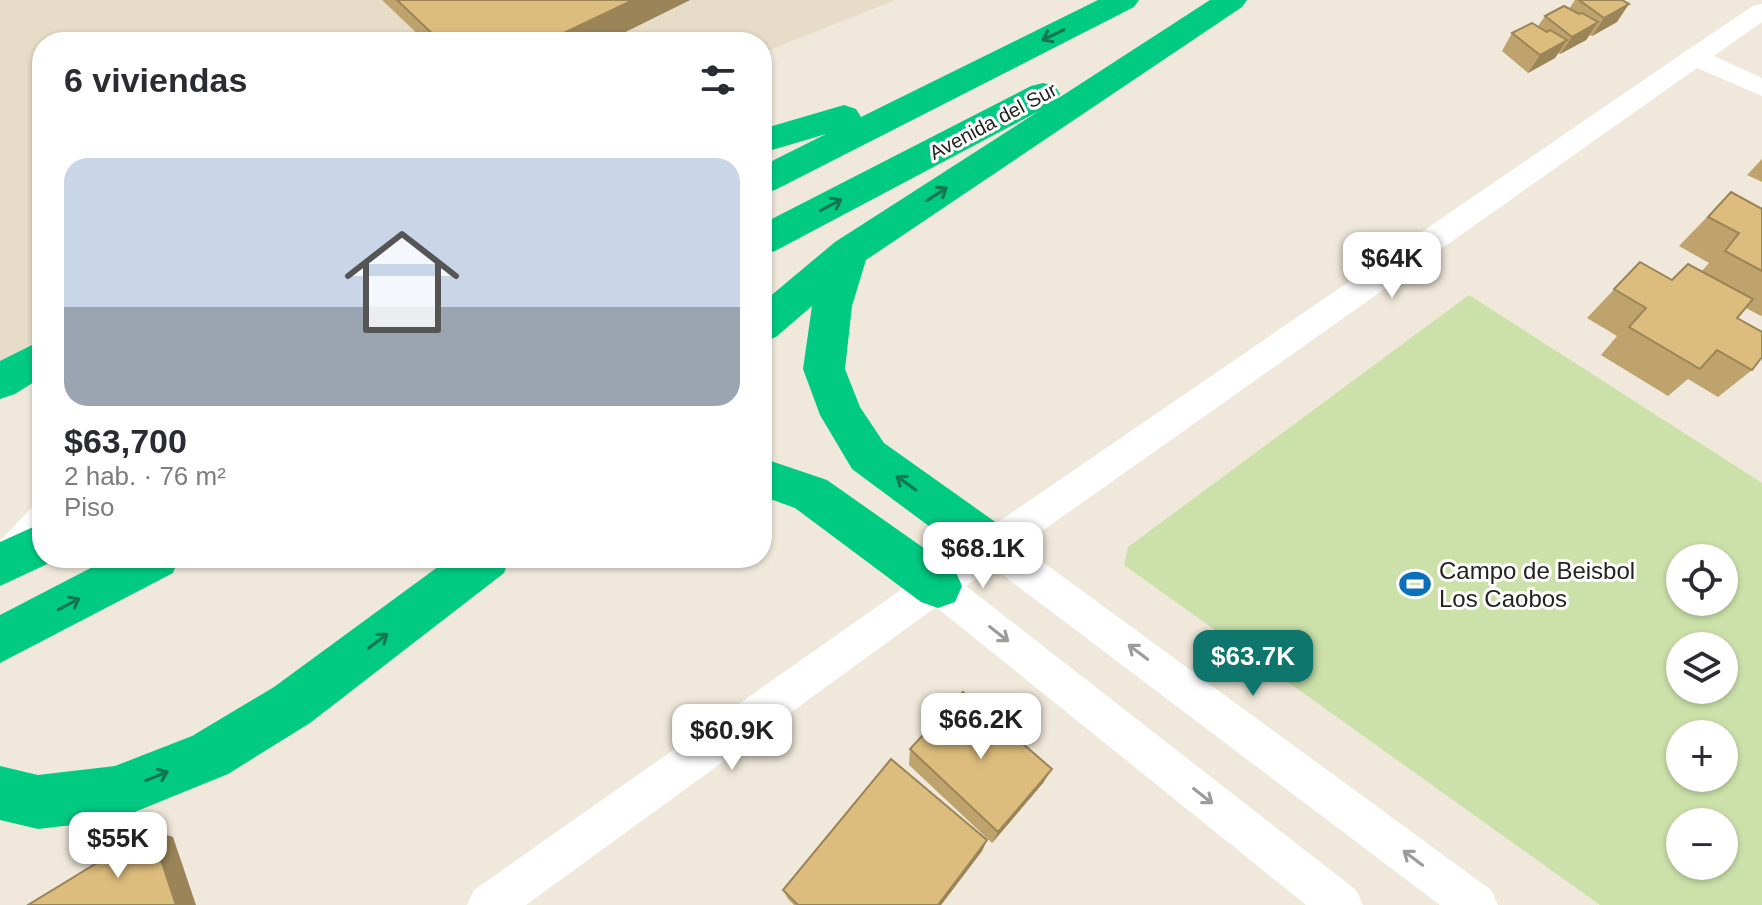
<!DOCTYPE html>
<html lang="es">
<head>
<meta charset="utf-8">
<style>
	body { margin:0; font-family:Helvetica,sans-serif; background:#f7f7f7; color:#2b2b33; height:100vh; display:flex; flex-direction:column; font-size:30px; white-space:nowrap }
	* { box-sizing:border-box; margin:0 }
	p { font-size:26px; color:#7c7c81 }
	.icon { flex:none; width:44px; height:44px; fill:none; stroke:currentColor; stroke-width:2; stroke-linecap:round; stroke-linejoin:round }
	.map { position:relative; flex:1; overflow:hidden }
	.details { position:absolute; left:32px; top:32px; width:740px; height:536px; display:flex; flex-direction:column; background:#fff; border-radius:32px; box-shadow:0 2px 6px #0004 }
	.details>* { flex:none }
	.tools { position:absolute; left:1666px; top:544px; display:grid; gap:16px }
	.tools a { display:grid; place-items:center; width:72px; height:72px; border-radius:50%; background:#fff; box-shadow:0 2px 6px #0004; font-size:40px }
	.price { position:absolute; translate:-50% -68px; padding:0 18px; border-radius:16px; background:#fff; color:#222; font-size:26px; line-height:52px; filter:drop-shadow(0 2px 4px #0008) }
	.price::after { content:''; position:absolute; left:50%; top:48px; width:24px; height:18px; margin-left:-12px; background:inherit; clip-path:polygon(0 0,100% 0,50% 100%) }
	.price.active { background:#0f766e; color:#fff }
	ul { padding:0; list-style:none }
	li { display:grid; align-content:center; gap:16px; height:424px; padding:0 32px }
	li span { display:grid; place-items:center; height:248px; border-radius:24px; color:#555 }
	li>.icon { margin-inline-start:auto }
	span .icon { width:144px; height:144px; fill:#fffc; stroke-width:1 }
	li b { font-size:34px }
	h2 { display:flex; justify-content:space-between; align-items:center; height:96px; padding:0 32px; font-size:34px }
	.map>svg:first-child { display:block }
	.built { fill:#e6dcc8 }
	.green { fill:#cbe1a9; fill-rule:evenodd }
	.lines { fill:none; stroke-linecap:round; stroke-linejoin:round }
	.lane { fill:#fff; fill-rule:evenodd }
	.street { fill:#fff; fill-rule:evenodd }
	.highway { fill:#01cb82; fill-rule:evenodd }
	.wall { fill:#bea36c }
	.shaded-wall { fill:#9b8458 }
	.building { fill:#ddbd7d; stroke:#9b8458; stroke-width:2 }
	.oneway { stroke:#137750 }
	.oneway2 { stroke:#9d9c9a }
	.labels { text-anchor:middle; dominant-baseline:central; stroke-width:6; stroke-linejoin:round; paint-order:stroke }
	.far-street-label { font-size:20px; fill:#25231e; stroke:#fff }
	.poi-label { font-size:24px; fill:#25231e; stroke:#fff; text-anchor:start }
</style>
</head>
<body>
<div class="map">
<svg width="1762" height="905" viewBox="0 0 1762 905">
	<rect width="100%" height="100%" fill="#f0e9db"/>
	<!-- built -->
	<path class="built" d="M 0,0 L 896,0 L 762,53 L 762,42 L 42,42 L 42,343 L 0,362 Z"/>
	<!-- green -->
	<path class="green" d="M 1469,295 L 1762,483 L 1762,905 L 1600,905 L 1124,565 L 1128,547 ZM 1680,558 L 1724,558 L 1724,602 L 1680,602 ZM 1680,646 L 1724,646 L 1724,690 L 1680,690 ZM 1680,734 L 1724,734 L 1724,778 L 1680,778 ZM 1680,822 L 1724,822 L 1724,866 L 1680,866 Z"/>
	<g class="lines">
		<!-- lane -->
		<path class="lane" d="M 42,501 L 42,519 L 6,558 L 0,561 L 0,541 L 36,503 Z"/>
		<!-- street -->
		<path class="street" d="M 1762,4 L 1762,22 L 1714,56 L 1762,78 L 1762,96 L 1697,68 L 1021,546 L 1491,890 L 1498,905 L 1440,905 L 992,567 L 966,586 L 1356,890 L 1363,905 L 1306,905 L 936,607 L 526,905 L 467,905 L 474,890 L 979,535 L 1686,51 L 1753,6 Z"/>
		<!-- highway -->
		<path class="highway" d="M 1098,0 L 1139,0 L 1134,7 L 775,190 L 762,194 L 762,166 L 826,134 L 762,153 L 762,129 L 844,105 L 856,109 L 861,117 Z
			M 1210,0 L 1247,0 L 1242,7 L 866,260 L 852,306 L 845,369 L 860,407 L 884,443 L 1008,531 L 1015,546 L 1008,561 L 992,567 L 976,561 L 852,469 L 820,415 L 803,369 L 812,306 L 776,337 L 762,342 L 762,303 L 835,242 L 1039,111 L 775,251 L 762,255 L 762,224 L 1031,86 L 1043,83 L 1055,86 L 1060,94 L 1057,99 Z
			M 42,340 L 42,377 L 15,394 L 0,399 L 0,361 Z
			M 762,458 L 827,480 L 955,570 L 962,586 L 955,602 L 938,608 L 921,602 L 795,508 L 762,496 Z
			M 42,523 L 42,558 L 58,559 L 0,586 L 0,542 Z
			M 110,558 L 179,558 L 173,573 L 0,663 L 0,615 Z
			M 450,558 L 510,558 L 504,573 L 310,723 L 228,774 L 115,820 L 38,829 L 0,820 L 0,766 L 38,775 L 115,766 L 192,736 L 274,687 Z"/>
	</g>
	<!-- wall -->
	<path class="wall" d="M 382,0 L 690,0 L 605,42 L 426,42 Z
		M 1575,0 L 1622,0 L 1617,22 L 1592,36 L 1590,35 L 1586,40 L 1560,54 L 1558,53 L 1555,58 L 1528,73 L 1502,51 L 1512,33 L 1538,26 L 1545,16 L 1569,9 Z
		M 1762,159 L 1762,182 L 1747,175 Z
		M 1731,192 L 1761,208 L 1762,207 L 1762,315 L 1761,316 L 1746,308 L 1737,318 L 1752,370 L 1718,397 L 1688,379 L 1668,396 L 1601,355 L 1617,336 L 1587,318 L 1640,262 L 1671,280 L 1688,264 L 1702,271 L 1709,263 L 1679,246 Z
		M 910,749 L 1043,783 L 992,843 L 909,765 Z
		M 987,840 L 982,851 L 941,905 L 794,905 L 788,899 L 783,890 Z"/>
	<!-- shaded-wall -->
	<path class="shaded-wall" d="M 633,0 L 690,0 L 605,42 L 545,42 Z
		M 1629,4 L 1617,22 L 1592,36 L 1604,18 Z
		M 1598,22 L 1586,40 L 1560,54 L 1572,37 Z
		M 1567,40 L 1555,58 L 1528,73 L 1540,55 Z
		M 1052,769 L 1043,783 L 992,843 L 998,832 Z
		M 151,830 L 173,837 L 196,905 L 176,905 Z
		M 987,840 L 982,851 L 941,905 L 938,905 Z"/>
	<!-- building -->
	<path class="building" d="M 397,0 L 633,0 L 545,42 L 441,42 Z
		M 1579,0 L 1622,0 L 1629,4 L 1604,18 Z
		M 1564,6 L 1579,14 L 1582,13 L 1598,22 L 1572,37 L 1545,16 Z
		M 1532,23 L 1547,32 L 1550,30 L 1567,40 L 1540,55 L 1512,33 Z
		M 1731,192 L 1762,209 L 1762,271 L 1725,251 L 1739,233 L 1708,217 Z
		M 1640,262 L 1672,280 L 1688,264 L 1753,299 L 1737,318 L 1762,332 L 1762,357 L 1752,370 L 1717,350 L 1700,369 L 1629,327 L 1646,308 L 1614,289 Z
		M 963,692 L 1052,769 L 998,832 L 910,749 Z
		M 891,759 L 987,840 L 938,905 L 798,905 L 783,890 Z
		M 151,830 L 176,905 L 28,905 Z"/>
	<!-- one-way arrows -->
	<defs><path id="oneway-shaft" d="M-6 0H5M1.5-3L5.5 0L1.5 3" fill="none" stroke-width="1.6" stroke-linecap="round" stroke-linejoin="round" transform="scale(2)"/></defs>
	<g class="oneway">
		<use href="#oneway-shaft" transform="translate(1053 35) rotate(154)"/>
		<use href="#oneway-shaft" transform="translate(937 194) rotate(-33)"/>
		<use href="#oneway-shaft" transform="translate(831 205) rotate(-28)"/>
		<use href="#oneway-shaft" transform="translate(906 483) rotate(-144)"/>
		<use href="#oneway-shaft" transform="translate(69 604) rotate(-28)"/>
		<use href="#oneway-shaft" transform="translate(378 641) rotate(-37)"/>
		<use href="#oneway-shaft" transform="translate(157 776) rotate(-22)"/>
	</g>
	<g class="oneway2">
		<use href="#oneway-shaft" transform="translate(999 634) rotate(38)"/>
		<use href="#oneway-shaft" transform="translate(1138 652) rotate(-143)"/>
		<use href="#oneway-shaft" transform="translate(1203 796) rotate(38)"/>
		<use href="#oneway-shaft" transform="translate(1413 858) rotate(-143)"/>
	</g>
	<!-- icons -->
	<defs>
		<symbol id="stadium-bare" viewBox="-9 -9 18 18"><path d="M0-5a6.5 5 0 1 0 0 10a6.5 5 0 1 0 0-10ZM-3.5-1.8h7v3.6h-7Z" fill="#0a70bc" stroke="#fff" stroke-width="2.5" paint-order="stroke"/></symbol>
	</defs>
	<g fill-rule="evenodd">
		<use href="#stadium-bare" x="1393" y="562" width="44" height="44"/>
	</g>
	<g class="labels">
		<!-- far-street labels -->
		<g class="far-street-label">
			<text transform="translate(993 121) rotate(-28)">Avenida del Sur</text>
		</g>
		<!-- poi labels -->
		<g class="poi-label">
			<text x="1439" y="570">Campo de Beisbol<tspan x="1439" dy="28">Los Caobos</tspan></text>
		</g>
	</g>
</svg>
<div class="tools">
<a><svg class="icon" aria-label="locate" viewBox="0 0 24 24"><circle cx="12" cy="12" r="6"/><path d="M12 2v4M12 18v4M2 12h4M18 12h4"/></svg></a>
<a><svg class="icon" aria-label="layers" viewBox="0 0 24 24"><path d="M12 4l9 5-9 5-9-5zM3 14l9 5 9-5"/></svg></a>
<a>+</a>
<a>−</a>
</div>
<b class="price" style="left:1392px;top:300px">$64K</b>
<b class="price" style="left:983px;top:590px">$68.1K</b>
<b class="price active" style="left:1253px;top:698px">$63.7K</b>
<b class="price" style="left:981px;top:761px">$66.2K</b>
<b class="price" style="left:732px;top:772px">$60.9K</b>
<b class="price" style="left:118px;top:880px">$55K</b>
<section class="details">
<h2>6 viviendas<svg class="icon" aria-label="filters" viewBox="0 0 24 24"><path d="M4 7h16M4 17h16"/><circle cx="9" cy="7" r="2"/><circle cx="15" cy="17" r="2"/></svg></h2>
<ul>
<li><span style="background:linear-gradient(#c9d6e8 60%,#9aa5b1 0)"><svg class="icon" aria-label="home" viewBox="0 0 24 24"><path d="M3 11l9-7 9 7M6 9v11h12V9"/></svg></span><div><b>$63,700</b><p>2 hab. · 76 m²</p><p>Piso</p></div></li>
</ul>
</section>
</div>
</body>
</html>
